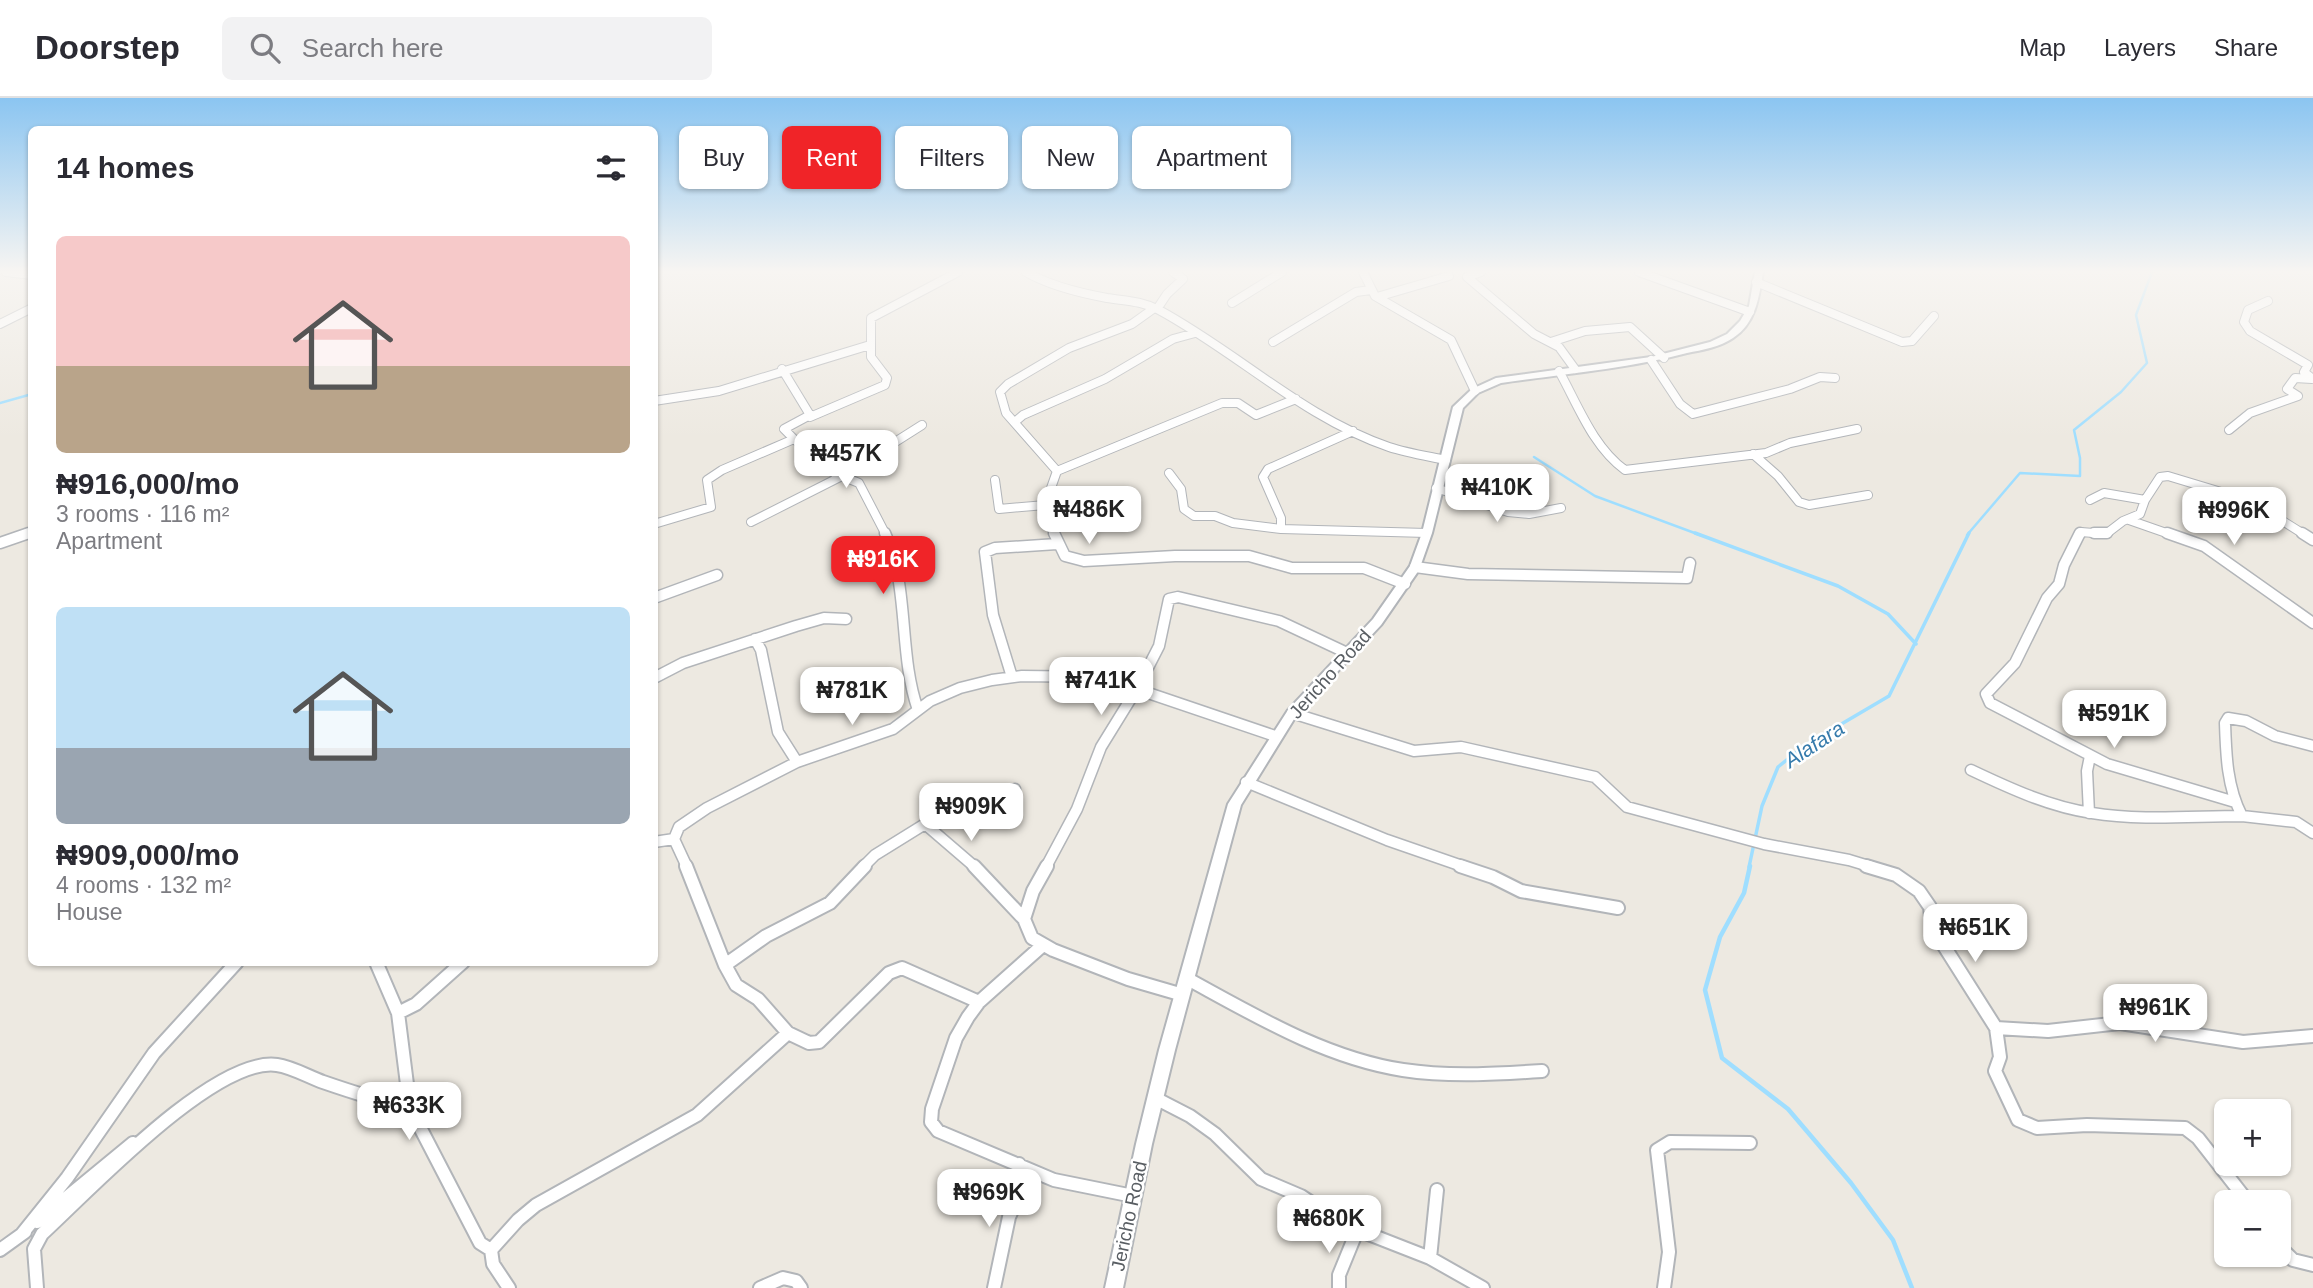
<!DOCTYPE html>
<html lang="en">
<head>
<meta charset="utf-8">
<style>
	body { margin:0; font-family:Helvetica,sans-serif; background:#f2f2f3; color:#2b2b33; height:100vh; display:flex; flex-direction:column; font-size:26px; white-space:nowrap }
	* { box-sizing:border-box; margin:0 }
	p { font-size:23px; color:#7c7c81 }
	.icon { flex:none; width:38px; height:38px; fill:none; stroke:currentColor; stroke-width:2; stroke-linecap:round; stroke-linejoin:round }
	.map { position:relative; flex:1; overflow:hidden }
	.side { position:absolute; left:28px; top:28px; width:630px; height:840px; display:flex; flex-direction:column; background:#fff; border-radius:10px; box-shadow:0 2px 5px #0004 }
	.side>* { flex:none }
	.guide { position:absolute; left:679px; top:28px; width:665px; height:63px; display:flex; gap:14px }
	.tools { position:absolute; left:2214px; top:1001px; display:grid; gap:14px }
	.tools a { display:grid; place-items:center; width:77px; height:77px; border-radius:10px; background:#fff; box-shadow:0 2px 5px #0004; font-size:35px }
	.price { position:absolute; translate:-50% -60px; padding:0 16px; border-radius:14px; background:#fff; color:#222; font-size:23px; line-height:46px; filter:drop-shadow(0 2px 4px #0008) }
	.price::after { content:''; position:absolute; left:50%; top:42px; width:21px; height:16px; margin-left:-10px; background:inherit; clip-path:polygon(0 0,100% 0,50% 100%) }
	.price.active { background:#f02428; color:#fff }
	ul { padding:0; list-style:none }
	li { display:grid; align-content:center; gap:14px; height:371px; padding:0 28px }
	li span { display:grid; place-items:center; height:217px; border-radius:10px; color:#555 }
	li>.icon { margin-inline-start:auto }
	span .icon { width:126px; height:126px; fill:#fffc; stroke-width:1 }
	li b { font-size:30px }
	h2 { display:flex; justify-content:space-between; align-items:center; height:84px; padding:0 28px; font-size:30px }
	.tag { padding:0 24px; border-radius:10px; background:#fff; box-shadow:0 2px 5px #0004; font-size:24px; line-height:63px }
	.tag.active { background:#f02428; color:#fff }
	header { display:flex; align-items:center; gap:42px; box-sizing:border-box; height:98px; padding:0 35px; background:#fff; border-bottom:2px solid #e1e1e2 }
	header strong { font-size:33px }
	nav { display:flex; gap:38px; margin-inline-start:auto; font-size:24px }
	.search { width:490px; height:63px; background:#f2f2f3; display:flex; align-items:center; gap:18px; box-sizing:border-box; padding:0 24px; border-radius:10px; color:#7c7c81; font-size:26px }
	.map>svg:first-child { display:block }
	.lines { fill:none; stroke-linecap:round; stroke-linejoin:round }
	.stream-far2 { stroke:#9fdeff; stroke-width:2.5 }
	.stream-far1 { stroke:#9fdeff; stroke-width:3.5 }
	.stream { stroke:#9fdeff; stroke-width:4.5 }
	.minor-far2-casing { stroke:#b2b5b9; stroke-width:10 }
	.minor-far1-casing { stroke:#b2b5b9; stroke-width:13 }
	.minor-casing { stroke:#b2b5b9; stroke-width:16 }
	.tertiary-casing { stroke:#b2b5b9; stroke-width:4 }
	.minor-far2 { stroke:#fff; stroke-width:8 }
	.minor-far1 { stroke:#fff; stroke-width:10 }
	.minor { stroke:#fff; stroke-width:12 }
	.tertiary { fill:#fff; fill-rule:evenodd }
	.labels { text-anchor:middle; dominant-baseline:central; stroke-width:5; stroke-linejoin:round; paint-order:stroke }
	.street-label { font-size:19px; fill:#595e63; stroke:#fff }
	.water-label { font-size:21px; font-style:italic; fill:#367bac; stroke:#fff }
</style>
</head>
<body>
<header>
<strong>Doorstep</strong>
<div class="search"><svg class="icon" aria-label="search" viewBox="0 0 24 24"><circle cx="10" cy="10" r="6"/><path d="M15 15l6 6"/></svg>Search here</div>
<nav><a>Map</a><a>Layers</a><a>Share</a></nav>
</header>
<div class="map">
<svg width="2313" height="1190" viewBox="0 0 2313 1190">
	<rect width="100%" height="100%" fill="#ede9e1"/>
	<g class="lines">
		<!-- stream-far2 -->
		<path class="stream-far2" d="M 0,305 L 32,296
			M 1534,359 L 1595,398 L 1700,437
			M 1967,437 L 2020,375 L 2080,378 L 2080,360 L 2074,332 L 2121,294 L 2147,265 L 2136,217 L 2152,174"/>
		<!-- stream-far1 -->
		<path class="stream-far1" d="M 1695,435 L 1838,488 L 1888,516 L 1916,546
			M 1749,769 L 1762,708 L 1778,669 L 1804,648 L 1889,598 L 1969,435"/>
		<!-- stream -->
		<path class="stream" d="M 1750,768 L 1744,795 L 1720,839 L 1705,892 L 1722,960 L 1788,1011 L 1851,1085 L 1893,1142 L 1912,1190"/>
		<defs>
			<path id="minor-far2" d="M 6,174 L 32,177
				M 1026,174 C 1050,188 1080,195 1107,200 C 1126,203 1142,203 1159,212 C 1237,254 1304,320 1389,349 C 1407,355 1427,358 1446,362
				M 1363,174 L 1375,198 L 1451,242 L 1475,293
				M 1481,174 L 1467,179 L 1534,236 L 1559,249 L 1575,271
				M 1639,174 L 1750,214
				M 1756,184 L 1902,244 L 1912,243 L 1934,218
				M 1377,199 L 1449,178
				M 2268,203 L 2248,212 L 2244,224 L 2250,233 L 2308,267 L 2304,274 L 2313,281
				M 1232,205 L 1282,174
				M 1153,211 L 1132,226 L 1069,250 L 1008,286 L 1000,294 L 1006,315 L 1057,373 L 1222,305 L 1238,305 L 1256,317 L 1296,301
				M 1157,211 L 1167,196 L 1183,181 L 1173,174
				M 0,226 L 32,210
				M 1273,244 L 1356,194 L 1371,192
				M 1551,244 L 1585,233 L 1630,229 L 1664,260
				M 1651,262 L 1680,306 L 1693,316 L 1790,291 L 1820,279 L 1835,280
				M 1559,273 C 1578,307 1593,349 1625,372 L 1766,355 L 1790,345 L 1857,331
				M 654,303 L 719,293 L 870,247
				M 810,319 L 885,287 L 887,280 L 871,259 L 871,220 L 958,174
				M 1016,323 L 1023,317 L 1105,281 L 1173,241 L 1195,235
				M 2229,332 L 2250,315 L 2298,298 L 2287,291 L 2295,280 L 2312,281
				M 794,341 L 832,374 L 859,385 L 886,437
				M 1753,356 L 1778,378 L 1799,404 L 1809,407 L 1868,397
				M 1169,375 L 1181,391 L 1184,411 L 1194,418 L 1215,418 L 1233,425 L 1281,431 L 1427,435
				M 995,382 L 999,411 L 1045,407
				M 1436,390 L 1508,414 L 1529,416 L 1561,410
				M 2090,402 L 2104,395 L 2145,402 L 2160,379 L 2168,378 L 2251,403 L 2305,437
				M 2129,422 L 2172,437
				M 751,424 L 840,379 L 922,327
				M 654,426 L 711,409 L 707,382 L 722,372 L 794,341 L 784,331 L 810,317 L 782,271
				M 1281,431 L 1281,420 L 1263,379 L 1268,371 L 1353,333
				M 24,437 L 32,434
				M 1054,437 L 1045,407 L 1057,373
				M 2080,437 L 2081,434 L 2106,436 L 2123,423 L 2140,416 L 2145,402"/>
			<path id="minor-far1" d="M 885,435 C 910,490 898,555 918,612
				M 1054,435 L 1065,458 L 1084,463 L 1175,458 L 1249,458 L 1292,470 L 1364,470 L 1405,486
				M 2080,435 L 2064,467 L 2059,486 L 2047,500 L 2015,565 L 1986,596 L 1990,605 L 2107,666 L 2235,704
				M 2094,435 L 2107,435
				M 2167,435 L 2204,448 L 2313,525
				M 2302,435 L 2313,442
				M 0,445 L 29,435
				M 1415,469 L 1468,476 L 1687,480 L 1690,465
				M 654,500 L 717,477
				M 755,541 L 761,552 L 778,634 L 797,664
				M 1012,579 L 993,517 L 985,454 L 995,450 L 1057,446
				M 654,580 L 683,565 L 796,528 L 824,520 L 846,521
				M 1292,615 L 1414,653 L 1461,649 L 1595,679 L 1627,709 L 1764,746 L 1849,762 L 1872,769
				M 1971,672 C 2009,690 2050,709 2092,715 C 2141,723 2192,718 2242,718 C 2227,689 2226,657 2225,625 L 2228,620 L 2246,623 L 2275,638 L 2313,648
				M 1246,684 L 1387,742 L 1465,769
				M 2089,715 L 2087,673 L 2090,658
				M 2242,718 L 2296,724 L 2313,735
				M 654,744 L 674,741
				M 687,769 L 674,741 L 679,729 L 707,710 L 797,664 L 893,631 L 930,603 L 960,590 L 992,582 L 1022,578 L 1101,579 L 1275,638
				M 863,769 L 875,757 L 925,726
				M 975,769 L 925,726 L 1015,691
				M 1046,769 L 1077,711 L 1101,649 L 1138,589 L 1159,548 L 1169,501 L 1178,499 L 1279,523 L 1347,555"/>
			<path id="minor" d="M 974,768 L 1024,821 L 1032,840 L 1053,852 L 1128,881 L 1183,897
				M 1460,768 L 1493,779 L 1521,793 L 1618,810
				M 1866,768 L 1896,777 L 1919,793 L 1930,809 L 1932,829 L 1996,930 L 2000,959 L 1995,973 L 2018,1022 L 2037,1030 L 2087,1027 L 2185,1030 L 2198,1040 L 2248,1104
				M 1024,821 L 1033,793 L 1047,768
				M 1043,847 L 979,904 L 968,919 L 956,940 L 932,1011 L 931,1024 L 938,1033 L 1054,1082 L 1133,1098
				M 376,864 L 398,915 L 410,1010 L 480,1145 L 491,1152 L 493,1166 L 509,1190
				M 725,867 L 766,838 L 830,805 L 865,768
				M 1186,880 C 1254,917 1325,960 1403,972 C 1449,979 1496,976 1542,973
				M 398,915 L 416,906 L 463,864
				M 1996,930 L 2048,933 L 2120,925 L 2243,944 L 2313,938
				M 788,935 L 809,945 L 819,944 L 889,875 L 902,870 L 979,904
				M 1157,1001 L 1190,1018 L 1215,1036 L 1261,1081 L 1301,1098 L 1343,1126 L 1430,1160 L 1483,1190
				M 37,1124 L 133,1045
				M 22,1136 L 67,1080 L 154,955 L 237,864
				M 2278,1147 L 2293,1162 L 2313,1167
				M 0,1152 L 25,1134
				M 491,1152 L 518,1122 L 536,1107 L 697,1017 L 788,935 L 758,901 L 736,887 L 725,867 L 686,768
				M 1430,1160 L 1437,1092
				M 37,1190 L 34,1151 L 42,1136 C 88,1094 215,958 277,967 C 292,969 309,979 323,984 C 352,994 380,1003 410,1010
				M 760,1190 L 783,1180 L 796,1183 L 801,1190
				M 994,1190 L 1009,1119 L 1024,1086 L 1019,1066
				M 1339,1190 L 1339,1177 L 1357,1133
				M 1664,1190 L 1669,1154 L 1657,1052 L 1670,1044 L 1750,1045"/>
			<path id="tertiary" d="M 1755,174 L 1763,174 C 1759,199 1756,225 1733,240 C 1720,249 1702,252 1687,255 C 1626,271 1563,276 1501,285 L 1478,295 L 1463,310 L 1432,435 L 1419,472 L 1381,527 L 1296,618 L 1241,707 L 1175,952 L 1152,1046 L 1123,1190 L 1105,1190 L 1136,1046 L 1159,952 L 1228,706 L 1288,612 L 1373,521 L 1410,468 L 1422,435 L 1453,309 L 1472,291 L 1496,280 L 1651,259 L 1710,244 L 1727,236 L 1740,223 L 1749,208 Z"/>
		</defs>
		<!-- minor-far2 casing -->
		<use href="#minor-far2" class="minor-far2-casing"/>
		<!-- minor-far1 casing -->
		<use href="#minor-far1" class="minor-far1-casing"/>
		<!-- minor casing -->
		<use href="#minor" class="minor-casing"/>
		<!-- tertiary casing -->
		<use href="#tertiary" class="tertiary-casing"/>
		<!-- minor-far2 -->
		<use href="#minor-far2" class="minor-far2"/>
		<!-- minor-far1 -->
		<use href="#minor-far1" class="minor-far1"/>
		<!-- minor -->
		<use href="#minor" class="minor"/>
		<!-- tertiary -->
		<use href="#tertiary" class="tertiary"/>
	</g>
	<!-- sky -->
	<linearGradient id="sky" x2="0" y2="1"><stop stop-color="#8bc5f1"/><stop offset="0.51" stop-color="#f7f5f2"/><stop offset="1" stop-color="#f7f5f2" stop-opacity="0"/></linearGradient>
	<rect width="2313" height="340" fill="url(#sky)"/>
	<g class="labels">
		<!-- street labels -->
		<g class="street-label">
			<text transform="translate(1330 576) rotate(-48)">Jericho Road</text>
			<text transform="translate(1129 1118) rotate(-78)">Jericho Road</text>
		</g>
		<!-- water labels -->
		<g class="water-label">
			<text transform="translate(1814 646) rotate(-33)">Alafara</text>
		</g>
	</g>
</svg>
<div class="tools">
<a>+</a>
<a>−</a>
</div>
<b class="price" style="left:846px;top:392px">₦457K</b>
<b class="price" style="left:1497px;top:426px">₦410K</b>
<b class="price" style="left:1089px;top:448px">₦486K</b>
<b class="price" style="left:2234px;top:449px">₦996K</b>
<b class="price active" style="left:883px;top:498px">₦916K</b>
<b class="price" style="left:1101px;top:619px">₦741K</b>
<b class="price" style="left:852px;top:629px">₦781K</b>
<b class="price" style="left:2114px;top:652px">₦591K</b>
<b class="price" style="left:971px;top:745px">₦909K</b>
<b class="price" style="left:1975px;top:866px">₦651K</b>
<b class="price" style="left:2155px;top:946px">₦961K</b>
<b class="price" style="left:409px;top:1044px">₦633K</b>
<b class="price" style="left:989px;top:1131px">₦969K</b>
<b class="price" style="left:1329px;top:1157px">₦680K</b>
<div class="guide">
<a class="tag">Buy</a>
<a class="tag active">Rent</a>
<a class="tag">Filters</a>
<a class="tag">New</a>
<a class="tag">Apartment</a>
</div>
<section class="side">
<h2>14 homes<svg class="icon" aria-label="filters" viewBox="0 0 24 24"><path d="M4 7h16M4 17h16"/><circle cx="9" cy="7" r="2"/><circle cx="15" cy="17" r="2"/></svg></h2>
<ul>
<li><span style="background:linear-gradient(#f6c9c9 60%,#b9a48a 0)"><svg class="icon" aria-label="home" viewBox="0 0 24 24"><path d="M3 11l9-7 9 7M6 9v11h12V9"/></svg></span><div><b>₦916,000/mo</b><p>3 rooms · 116 m²</p><p>Apartment</p></div></li>
<li><span style="background:linear-gradient(#bfe0f5 65%,#9aa5b1 0)"><svg class="icon" aria-label="home" viewBox="0 0 24 24"><path d="M3 11l9-7 9 7M6 9v11h12V9"/></svg></span><div><b>₦909,000/mo</b><p>4 rooms · 132 m²</p><p>House</p></div></li>
</ul>
</section>
</div>
</body>
</html>
